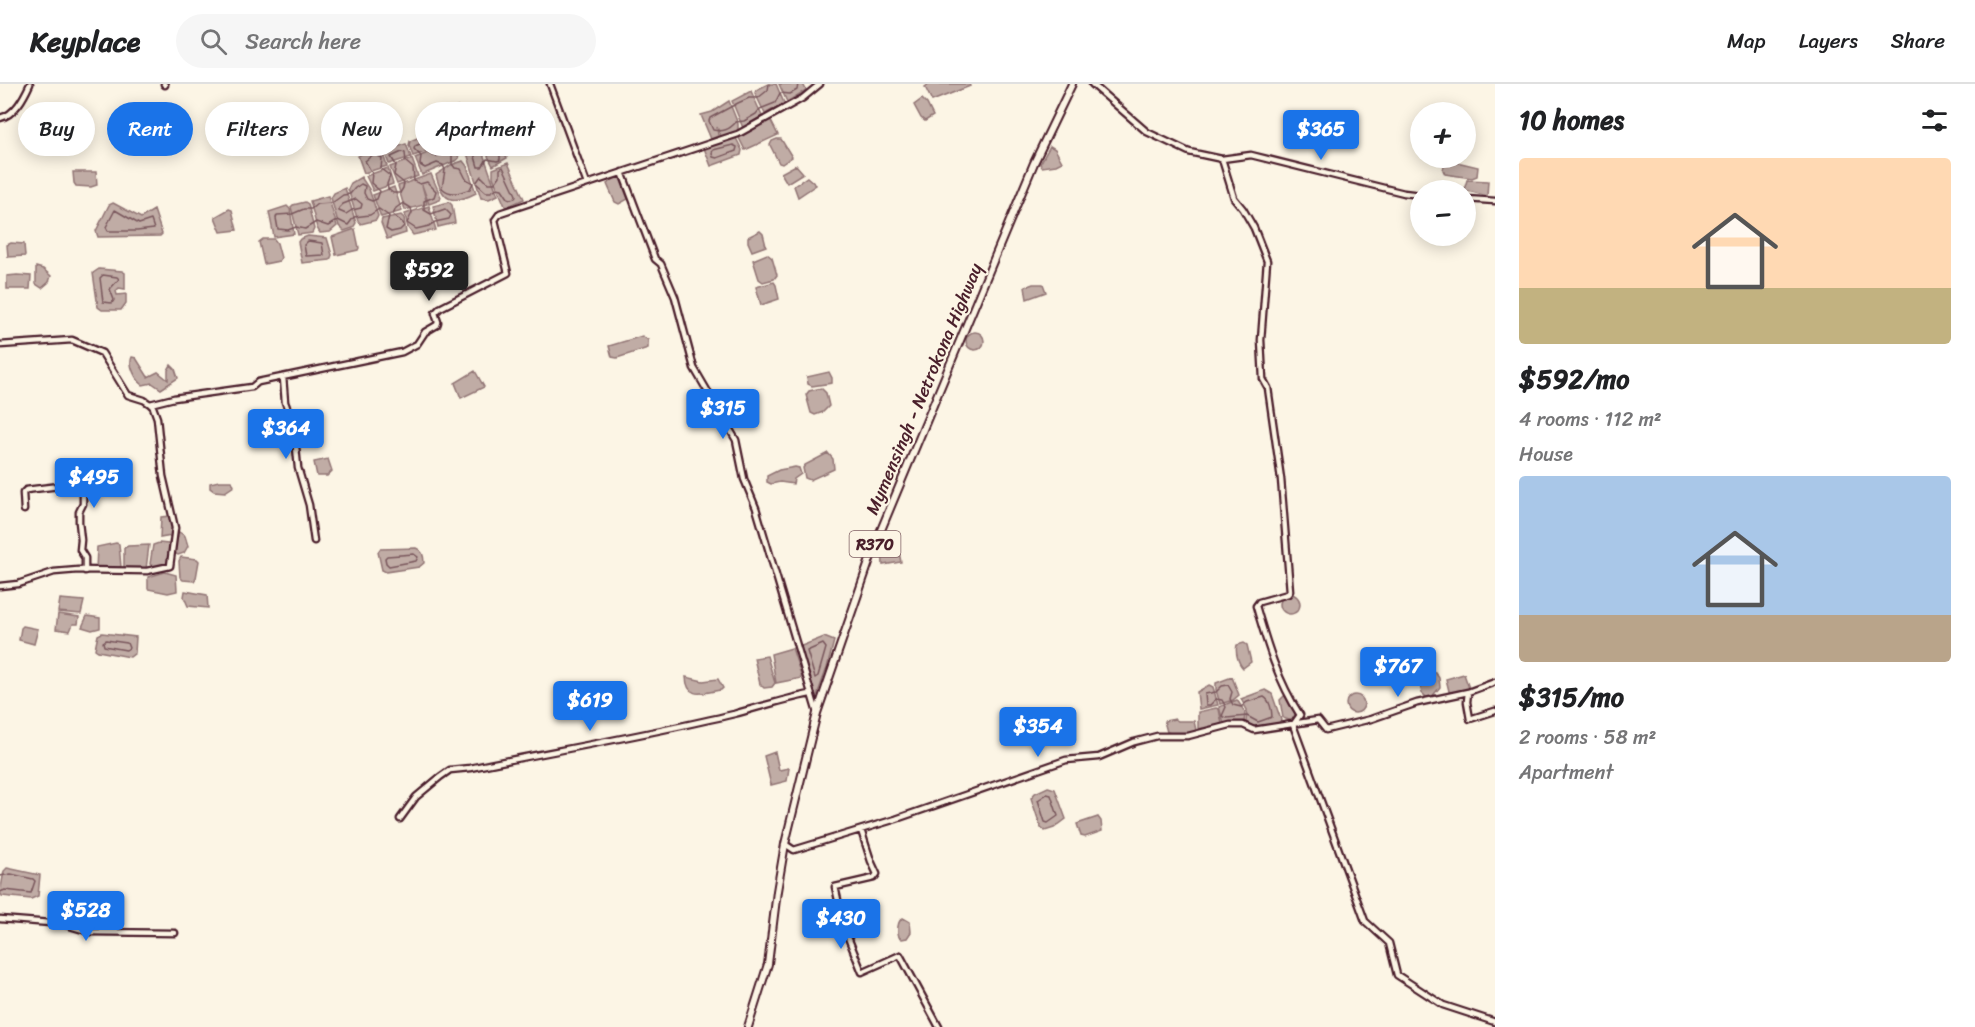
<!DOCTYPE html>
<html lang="en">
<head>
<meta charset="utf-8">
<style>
	body { margin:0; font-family:Sriracha,sans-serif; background:#f6f6f6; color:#202124; height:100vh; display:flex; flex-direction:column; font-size:22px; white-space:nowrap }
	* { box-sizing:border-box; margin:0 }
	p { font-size:20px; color:#757577 }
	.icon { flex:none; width:33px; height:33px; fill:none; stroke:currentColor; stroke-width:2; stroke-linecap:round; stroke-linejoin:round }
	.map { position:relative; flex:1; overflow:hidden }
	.sheet { display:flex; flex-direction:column; background:#fff; width:480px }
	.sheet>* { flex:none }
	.guide { position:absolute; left:18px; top:18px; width:570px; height:54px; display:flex; gap:12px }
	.fabs { position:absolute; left:1410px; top:18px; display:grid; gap:12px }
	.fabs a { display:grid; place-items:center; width:66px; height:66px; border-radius:50%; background:#fff; box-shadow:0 3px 15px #0003; font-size:30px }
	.price { position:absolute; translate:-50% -51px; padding:0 14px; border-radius:6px; background:#1a73e8; color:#fff; font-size:20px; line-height:39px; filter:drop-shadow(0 2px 3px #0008) }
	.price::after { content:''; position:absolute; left:50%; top:36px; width:18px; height:14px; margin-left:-9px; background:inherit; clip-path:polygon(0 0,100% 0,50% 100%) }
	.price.current { background:#222; color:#fff }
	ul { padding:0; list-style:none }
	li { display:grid; align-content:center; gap:12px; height:318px; padding:0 24px }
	li span { display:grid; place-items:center; height:186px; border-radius:6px; color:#555 }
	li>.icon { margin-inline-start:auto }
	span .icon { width:108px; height:108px; fill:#fffc; stroke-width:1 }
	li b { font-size:26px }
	h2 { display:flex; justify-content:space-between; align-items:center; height:72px; padding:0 24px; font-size:26px }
	.chip { padding:0 21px; border-radius:27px; background:#fff; box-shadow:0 3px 15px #0003; font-size:21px; line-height:54px }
	.chip.current { background:#1a73e8; color:#fff }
	header { display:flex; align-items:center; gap:36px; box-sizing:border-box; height:84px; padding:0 30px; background:#fff; border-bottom:2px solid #e0e0e0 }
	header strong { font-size:28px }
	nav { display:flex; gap:33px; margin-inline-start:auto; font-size:21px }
	.search { width:420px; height:54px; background:#f6f6f6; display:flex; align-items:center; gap:15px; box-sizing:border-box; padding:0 21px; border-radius:33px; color:#757577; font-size:22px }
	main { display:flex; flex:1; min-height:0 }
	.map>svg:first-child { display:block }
	.water { fill:#c0aca5; stroke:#917474; stroke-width:1.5 }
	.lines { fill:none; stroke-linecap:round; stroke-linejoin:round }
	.shore { stroke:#79575c; stroke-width:1.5 }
	.minor-casing { stroke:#4a1f2b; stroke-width:9 }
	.major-casing { stroke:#4a1f2b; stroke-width:10 }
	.minor { stroke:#fcf5e5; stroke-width:4.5 }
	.major { stroke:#fcf5e5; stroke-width:6 }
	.labels { text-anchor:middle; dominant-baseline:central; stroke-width:4.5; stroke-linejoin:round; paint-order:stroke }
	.shield { fill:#fcf5e5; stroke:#7f5f63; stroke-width:1.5 }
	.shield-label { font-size:16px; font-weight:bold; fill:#4a1f2b }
	.street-label { font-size:18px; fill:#4a1f2b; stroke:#fcf5e5 }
</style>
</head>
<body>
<header>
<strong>Keyplace</strong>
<div class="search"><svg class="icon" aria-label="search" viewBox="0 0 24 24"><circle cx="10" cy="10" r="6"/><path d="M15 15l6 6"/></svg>Search here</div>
<nav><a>Map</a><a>Layers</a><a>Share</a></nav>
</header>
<main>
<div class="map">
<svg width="1495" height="943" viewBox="0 0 1495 943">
	<rect width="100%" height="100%" fill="#fcf5e5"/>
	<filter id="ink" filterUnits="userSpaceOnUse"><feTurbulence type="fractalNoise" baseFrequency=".0167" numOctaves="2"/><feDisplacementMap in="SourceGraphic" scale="12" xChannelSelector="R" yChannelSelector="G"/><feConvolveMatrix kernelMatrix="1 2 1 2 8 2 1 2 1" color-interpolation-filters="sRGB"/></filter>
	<g filter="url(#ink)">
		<!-- water -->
		<path class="water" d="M 768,0 L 776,0 L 784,19 L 765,30 L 755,9 L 756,6 Z
			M 779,0 L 803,0 L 806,6 L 787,18 Z
			M 929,0 L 969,0 L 970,2 L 932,17 L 925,3 Z
			M 751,7 L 762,32 L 743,44 L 732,17 Z
			M 922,15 L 927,20 L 933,32 L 925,37 L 921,34 L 914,21 Z
			M 729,17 L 738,40 L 738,46 L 735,49 L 721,53 L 717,43 L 718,52 L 711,55 L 701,31 L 712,28 Z
			M 457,23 L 474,24 L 481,37 L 457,49 L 454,48 L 445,29 Z
			M 770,35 L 778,51 L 745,66 L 739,54 L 741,50 Z
			M 481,39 L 488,53 L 459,67 L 455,51 Z
			M 448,41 L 454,57 L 437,63 L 430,49 Z
			M 427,50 L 434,65 L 413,72 L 409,61 L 410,57 Z
			M 497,52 L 507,74 L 493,82 L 482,60 Z
			M 736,54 L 742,66 L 741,71 L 711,82 L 704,64 Z
			M 777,55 L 781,55 L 792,73 L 782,80 L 779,79 L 770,61 L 772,57 Z
			M 454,59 L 459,74 L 457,76 L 422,91 L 415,74 Z
			M 406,60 L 411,73 L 389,80 L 384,67 Z
			M 477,61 L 480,62 C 487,79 491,94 498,111 L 489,115 L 481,114 L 467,69 L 468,65 Z
			M 380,62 L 387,82 L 364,89 L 358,72 L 368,66 Z
			M 1050,62 L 1055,65 L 1062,78 L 1056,81 L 1042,83 L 1040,80 Z
			M 412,75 L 418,92 L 397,100 L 390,83 Z
			M 463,77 L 467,82 L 476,109 C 451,122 442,116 436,91 L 451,81 Z
			M 1445,78 L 1461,79 L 1478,83 L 1477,92 L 1472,94 L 1445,90 L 1443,86 Z
			M 508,79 L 524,115 L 507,123 L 505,122 L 493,93 L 493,85 Z
			M 796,81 L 803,89 L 787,99 L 781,89 Z
			M 388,84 L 393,100 L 373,107 L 366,92 Z
			M 73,88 L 96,88 L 97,101 L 91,103 L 76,102 L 74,99 Z
			M 431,90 L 441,113 L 440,116 L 429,120 L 422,101 L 427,120 L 405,126 L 398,102 Z
			M 361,93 L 369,105 L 378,132 L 376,136 L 361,140 L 358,137 L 348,105 L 351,99 Z
			M 617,93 L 620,94 L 628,115 L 619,120 L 615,118 L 607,100 Z
			M 807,93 L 816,101 L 798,113 L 794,102 Z
			M 1467,96 L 1488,97 L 1487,112 L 1464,106 Z
			M 394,103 L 402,127 L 381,133 L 373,111 Z
			M 345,104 L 356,139 L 353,144 L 344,147 L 339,142 L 331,114 L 334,109 Z
			M 328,112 L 337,142 L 330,148 L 320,149 L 317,144 L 310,117 Z
			M 305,118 L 308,120 L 314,145 L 312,149 L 298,151 L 291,123 L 293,121 Z
			M 449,118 L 452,121 L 455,139 L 438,143 L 433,122 Z
			M 113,119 L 141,134 L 154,126 L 162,150 L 160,152 L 98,153 L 96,147 L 109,121 Z
			M 287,122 L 290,125 L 294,150 L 274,153 L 269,128 Z
			M 429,122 L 436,146 L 413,151 L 408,144 L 405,130 Z
			M 229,125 L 232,126 L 237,146 L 221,148 L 215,133 Z
			M 401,131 L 404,134 L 406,149 L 387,155 L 381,139 L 382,135 Z
			M 355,145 L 359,164 L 358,166 L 336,171 L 332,153 Z
			M 760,147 L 763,150 L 766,162 L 752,167 L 748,158 L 748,153 Z
			M 308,152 L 327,154 L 332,171 L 330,176 L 302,179 L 298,158 L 300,155 Z
			M 263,155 L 274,155 L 277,159 L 281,174 L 279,177 L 264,180 L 259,158 Z
			M 11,159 L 24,160 L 25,172 L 8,173 L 7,161 Z
			M 767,170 L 772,174 L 777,191 L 774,195 L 763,198 L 759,195 L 753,176 Z
			M 418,174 L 422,177 L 425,187 L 420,191 L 402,198 L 396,184 Z
			M 36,183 L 43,185 L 51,192 L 49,198 L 42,204 L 36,200 Z
			M 99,185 L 122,187 L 125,189 L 125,205 L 119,204 L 116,207 L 117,211 L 126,210 L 126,219 L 121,226 L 102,226 L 98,223 L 93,189 Z
			M 17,191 L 31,192 L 30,205 L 7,205 L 7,192 Z
			M 774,198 L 776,201 L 779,215 L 761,221 L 756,203 Z
			M 1033,200 L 1043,200 L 1046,208 L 1027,215 L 1025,203 Z
			M966 257a9 9 0 1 1 18 0a9 9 0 1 1-18 0Z
			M 642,252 L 648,256 L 648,264 L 617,274 L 612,273 L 609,262 Z
			M 132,273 L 136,274 L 148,293 L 158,288 L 168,296 L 168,286 L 171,281 L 175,285 L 178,294 L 161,305 L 152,299 L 143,301 C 136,296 128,281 132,273 Z
			M 475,287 L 484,303 L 461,314 L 455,299 Z
			M 829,288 L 832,294 L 832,299 L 812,302 L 808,300 L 807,293 Z
			M 821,304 L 826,309 L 829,322 L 823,328 L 815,331 L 811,329 L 806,311 L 809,307 Z
			M 828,369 L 833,375 L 834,385 L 810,396 L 805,394 L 803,384 L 805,381 Z
			M 328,375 L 332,387 L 327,392 L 317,392 L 314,378 Z
			M 795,383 L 799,384 L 801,390 L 794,395 L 793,400 L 780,398 L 771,400 L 767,398 L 767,392 L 779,386 Z
			M 219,397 L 232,397 L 234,402 L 225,408 L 214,407 L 210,404 L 210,399 Z
			M 171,432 L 173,446 L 171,452 L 160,454 L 161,433 Z
			M 179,448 L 185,452 L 188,462 L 184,469 L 178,471 L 175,469 L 176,449 Z
			M 116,459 L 119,460 L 121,483 L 96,485 L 97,463 Z
			M 159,459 L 168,460 L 170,462 L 168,480 L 155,484 L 150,480 L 153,461 Z
			M 149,461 L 146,485 L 124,485 L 124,464 L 128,462 Z
			M 882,463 L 898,463 L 901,478 L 883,481 Z
			M 416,464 C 422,466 424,472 424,479 L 419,483 L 386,488 L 382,486 L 378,468 L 380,465 Z
			M 181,473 L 197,475 L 199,477 L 196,494 L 194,497 L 183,496 L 180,493 L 179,477 Z
			M 165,488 L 176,491 L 177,507 L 168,509 L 148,505 L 148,493 Z
			M 185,507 L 207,511 L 208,524 L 188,522 L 184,513 Z
			M1280 520a10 10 0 1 1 20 0a10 10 0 1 1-20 0Z
			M 60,515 L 84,517 L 81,530 L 58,528 Z
			M 58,530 L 79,533 L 78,540 L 73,540 L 70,547 L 56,545 Z
			M 87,532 L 100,534 L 100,544 L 92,546 L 82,543 Z
			M 23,542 L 38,545 L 34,560 L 19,556 L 21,544 Z
			M 102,549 L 136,553 L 135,569 L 130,573 L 98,567 L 95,565 L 98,551 Z
			M 824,553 L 834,557 L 827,584 L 816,614 L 799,563 Z
			M 1244,559 L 1247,561 L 1251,578 L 1243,584 C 1238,579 1235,568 1237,561 Z
			M 792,564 L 802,594 L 776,599 L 771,570 Z
			M 767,572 L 775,599 L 772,603 L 764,604 L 760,600 L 754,574 Z
			M 1431,587 L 1435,588 L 1439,594 L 1440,603 L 1430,615 L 1427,614 L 1422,609 L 1420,601 Z
			M 1464,590 L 1470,607 L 1450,611 L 1446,595 Z
			M 686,593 L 703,597 L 718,595 L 723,604 L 721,606 C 705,608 687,617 686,593 Z
			M 1232,593 L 1239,611 L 1233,616 L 1220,620 L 1216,606 L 1216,599 Z
			M 1209,601 L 1213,603 L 1218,621 L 1199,625 L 1197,608 Z
			M 1265,606 L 1272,610 L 1281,636 L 1279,639 C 1266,640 1257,649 1246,638 L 1247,626 L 1241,615 Z
			M1346 620a9 9 0 1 1 18 0a9 9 0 1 1-18 0Z
			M 1284,612 L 1287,613 L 1296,628 L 1292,637 L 1283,634 L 1280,616 Z
			M 1237,616 L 1245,628 L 1244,639 L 1224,640 L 1219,623 Z
			M 1216,624 L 1219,625 L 1222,640 L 1198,645 L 1198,628 Z
			M 1175,635 L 1178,637 L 1194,637 L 1196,646 C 1187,652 1177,651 1167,648 L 1164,637 Z
			M 775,668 L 779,686 L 789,684 L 787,697 L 771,701 L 764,672 Z
			M 1048,703 L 1055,705 L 1066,735 L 1054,744 L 1045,747 L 1041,744 L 1031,714 L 1035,709 Z
			M 1098,733 L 1101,737 L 1102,747 L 1085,753 L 1081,752 L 1077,740 Z
			M 7,784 L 40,791 L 38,812 L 31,815 L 2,812 L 0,809 L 4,787 Z
			M 903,834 L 910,838 L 911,848 L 907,854 L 902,855 L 899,853 C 897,847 897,837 903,834 Z"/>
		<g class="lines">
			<!-- shore -->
			<path class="shore" d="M 769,0 L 768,6 L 758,14 L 749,14 L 738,19 L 710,34 L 709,37 L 713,46 C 723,48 729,46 736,38 L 744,37 L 756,30 L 760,25 L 775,19 L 780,9 L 790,10 L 797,6 L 798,0
				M 459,29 C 468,29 475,32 484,31 L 492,39 L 493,43 L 475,54 L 470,61 L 460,60 L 459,57 L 462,48 L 456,41 L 453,33 Z
				M 444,49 L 456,60 L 452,68 L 452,80 L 455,84 L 461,85 L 466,95 L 473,99 L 470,105 C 459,109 451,112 442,104 L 445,86 L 443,81 L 437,79 L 425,84 L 420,81 L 421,72 L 414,65 L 415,62 L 427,57 L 429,59 L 429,69 C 435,75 443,72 443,64 L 436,54 Z
				M 491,60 L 496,62 L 500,72 L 500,76 L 497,77 L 487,75 L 482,83 L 478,83 L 474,69 L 484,68 Z
				M 733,61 L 737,63 L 736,67 L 717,74 L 713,73 L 712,69 L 713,66 Z
				M 402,68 L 405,69 L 406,78 L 413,84 L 414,97 L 420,100 L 427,98 L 436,107 L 434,113 L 424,117 L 424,126 L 431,130 L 445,125 L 451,131 L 449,135 L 435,138 L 429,142 L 416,145 L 407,139 L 412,129 L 411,124 L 403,119 L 396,124 L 393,131 L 403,139 L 404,142 L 400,146 L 391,148 L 386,145 L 389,132 L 379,125 L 370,131 L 354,133 L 348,141 L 338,136 L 328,142 L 316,138 L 305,145 L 296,143 L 288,146 L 278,145 L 276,134 L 277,131 L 292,130 L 304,125 L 311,125 L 317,120 L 332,119 L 343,111 L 350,110 L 355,104 L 361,100 L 365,102 L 364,109 L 367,115 L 372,117 L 377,115 L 380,107 L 371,99 L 372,89 L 365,77 L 374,70 L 382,74 L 381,85 L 390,92 L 387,100 L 388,105 L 393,109 L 400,109 L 403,104 L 404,99 L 394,91 L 396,81 L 391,73 Z
				M 503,83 L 516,111 L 515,114 L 511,115 L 508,114 L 502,105 L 497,104 L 491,108 L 486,108 L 476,99 L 481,92 L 488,99 L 495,99 L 500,92 L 500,85 Z
				M 356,115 L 362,120 L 361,124 L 352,126 L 346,130 L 339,127 L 339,124 L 343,120 Z
				M 115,126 L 139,140 L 151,136 L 154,145 L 137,147 L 108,147 L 106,143 Z
				M 308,157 L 322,159 L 324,171 L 306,172 L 304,161 Z
				M 103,191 L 117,193 L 119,195 L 110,205 L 114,216 L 112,219 L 103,218 L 100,194 Z
				M 414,470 L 418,473 L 416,477 L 389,482 L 386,479 L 385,474 L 387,472 Z
				M 106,556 L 127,559 L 129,564 L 126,566 L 104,562 L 103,558 Z
				M 823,560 L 826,564 L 818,592 L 815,594 L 807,567 Z
				M 1228,601 L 1232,608 L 1230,615 L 1233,621 L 1241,623 L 1247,618 L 1264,613 C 1270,616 1272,627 1272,633 L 1258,638 L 1247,632 L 1227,634 L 1222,632 L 1226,623 L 1222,616 L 1216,615 L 1210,621 L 1206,621 L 1205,610 L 1216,608 L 1222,602 Z
				M 1047,710 L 1051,711 L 1058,732 L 1048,739 L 1045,738 L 1038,716 Z
				M 0,792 L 11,790 L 33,795 L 35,797 L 31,809 L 5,806 L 0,808"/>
			<defs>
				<path id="minor" d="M 164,0 L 165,1
					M 550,0 L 587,100
					M 1092,0 L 1147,48 L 1189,68 L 1222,75 L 1251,71 L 1404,109 L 1420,111
					M 0,34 C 15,31 24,13 30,0
					M 1222,75 L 1234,114 L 1243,125 L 1254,144 L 1267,177 L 1261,256 L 1263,295 L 1268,304 L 1281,395 L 1290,507 L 1288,510 L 1259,518 L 1256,522 C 1267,560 1278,597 1300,631 L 1293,641 L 1365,837 L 1389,859 L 1397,891 L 1443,921 L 1495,938
					M 622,88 L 655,175 L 661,180 L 675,213 L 694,284 L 736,356 L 744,395 L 756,424 L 817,629
					M 1466,115 L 1495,117
					M 0,261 L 72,256 L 102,269 L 128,311 L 144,316 L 150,320 L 174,314 L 252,303 L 258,298 L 402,268 L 417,260 L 425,248 L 437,241 L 438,238 L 435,229 L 440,224 L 508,189 L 495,136 L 500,129 L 738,50 L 803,14 L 820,0
					M 283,293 L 285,318 L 294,342 L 298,384 L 309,421 L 314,457
					M 24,426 L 23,409 L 26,406 L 59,402 L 62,394 L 88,394
					M 85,487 L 85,474 L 80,466 L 81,456 L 79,438 L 79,428 L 83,420 L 83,399 C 95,385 109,395 122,384
					M 0,502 L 18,500 L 54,488 L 78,486 L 147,487 L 170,482 L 175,444 L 163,392 L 157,334 L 153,323 L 150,320
					M 1468,608 L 1495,598
					M 400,735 L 416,713 L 440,693 L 450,686 L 470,684 C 558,666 647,651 734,630 C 760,623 784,615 810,610
					M 861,746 L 871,777 L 877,790 L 874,794 L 835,803 L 845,846 L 862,888 L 900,871 L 939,943
					M 785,760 L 794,766 L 896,735 L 1066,676 L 1099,673 L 1134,658 L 1157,652 L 1188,652 L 1230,641 L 1243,641 L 1254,646 L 1318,636 L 1326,646 L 1371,635 L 1417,619 L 1468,608 L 1467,618 L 1470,635 L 1495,627
					M 0,835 L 63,840 L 90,848 L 175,849"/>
				<path id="major" d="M 748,943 L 768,880 L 777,807 L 785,760 L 817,629 L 876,458 L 1034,79 L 1072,0"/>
			</defs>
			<!-- minor casing -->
			<use href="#minor" class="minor-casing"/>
			<!-- major casing -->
			<use href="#major" class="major-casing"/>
			<!-- minor -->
			<use href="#minor" class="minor"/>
			<!-- major -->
			<use href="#major" class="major"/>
		</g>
	</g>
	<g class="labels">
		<!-- shield labels -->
		<rect class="shield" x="849.5" y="447" width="51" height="26" rx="4.5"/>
		<g class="shield-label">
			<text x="875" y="460">R370</text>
		</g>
		<!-- street labels -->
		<g class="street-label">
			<text transform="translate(924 305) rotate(-67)">Mymensingh - Netrokona Highway</text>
		</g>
	</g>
</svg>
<div class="fabs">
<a>+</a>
<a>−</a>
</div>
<b class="price" style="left:1321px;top:77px">$365</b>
<b class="price current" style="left:429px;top:218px">$592</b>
<b class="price" style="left:723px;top:356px">$315</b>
<b class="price" style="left:286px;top:376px">$364</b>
<b class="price" style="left:94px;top:425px">$495</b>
<b class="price" style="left:1398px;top:614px">$767</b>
<b class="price" style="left:590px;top:648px">$619</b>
<b class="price" style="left:1038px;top:674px">$354</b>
<b class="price" style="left:86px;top:858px">$528</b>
<b class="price" style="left:841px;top:866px">$430</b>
<div class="guide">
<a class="chip">Buy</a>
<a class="chip current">Rent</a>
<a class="chip">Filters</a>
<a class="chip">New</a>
<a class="chip">Apartment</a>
</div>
</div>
<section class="sheet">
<h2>10 homes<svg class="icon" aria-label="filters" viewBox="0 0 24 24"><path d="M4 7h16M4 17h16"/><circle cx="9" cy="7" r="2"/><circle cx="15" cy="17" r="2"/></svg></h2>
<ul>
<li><span style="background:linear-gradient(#ffd9b3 70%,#c2b280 0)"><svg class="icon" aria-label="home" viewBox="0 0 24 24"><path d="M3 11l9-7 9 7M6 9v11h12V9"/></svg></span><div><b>$592/mo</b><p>4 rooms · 112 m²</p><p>House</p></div></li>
<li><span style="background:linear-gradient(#a9c7e8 75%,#b9a48a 0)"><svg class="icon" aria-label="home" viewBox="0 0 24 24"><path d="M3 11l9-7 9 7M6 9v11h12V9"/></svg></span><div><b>$315/mo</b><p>2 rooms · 58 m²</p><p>Apartment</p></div></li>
</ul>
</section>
</main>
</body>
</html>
